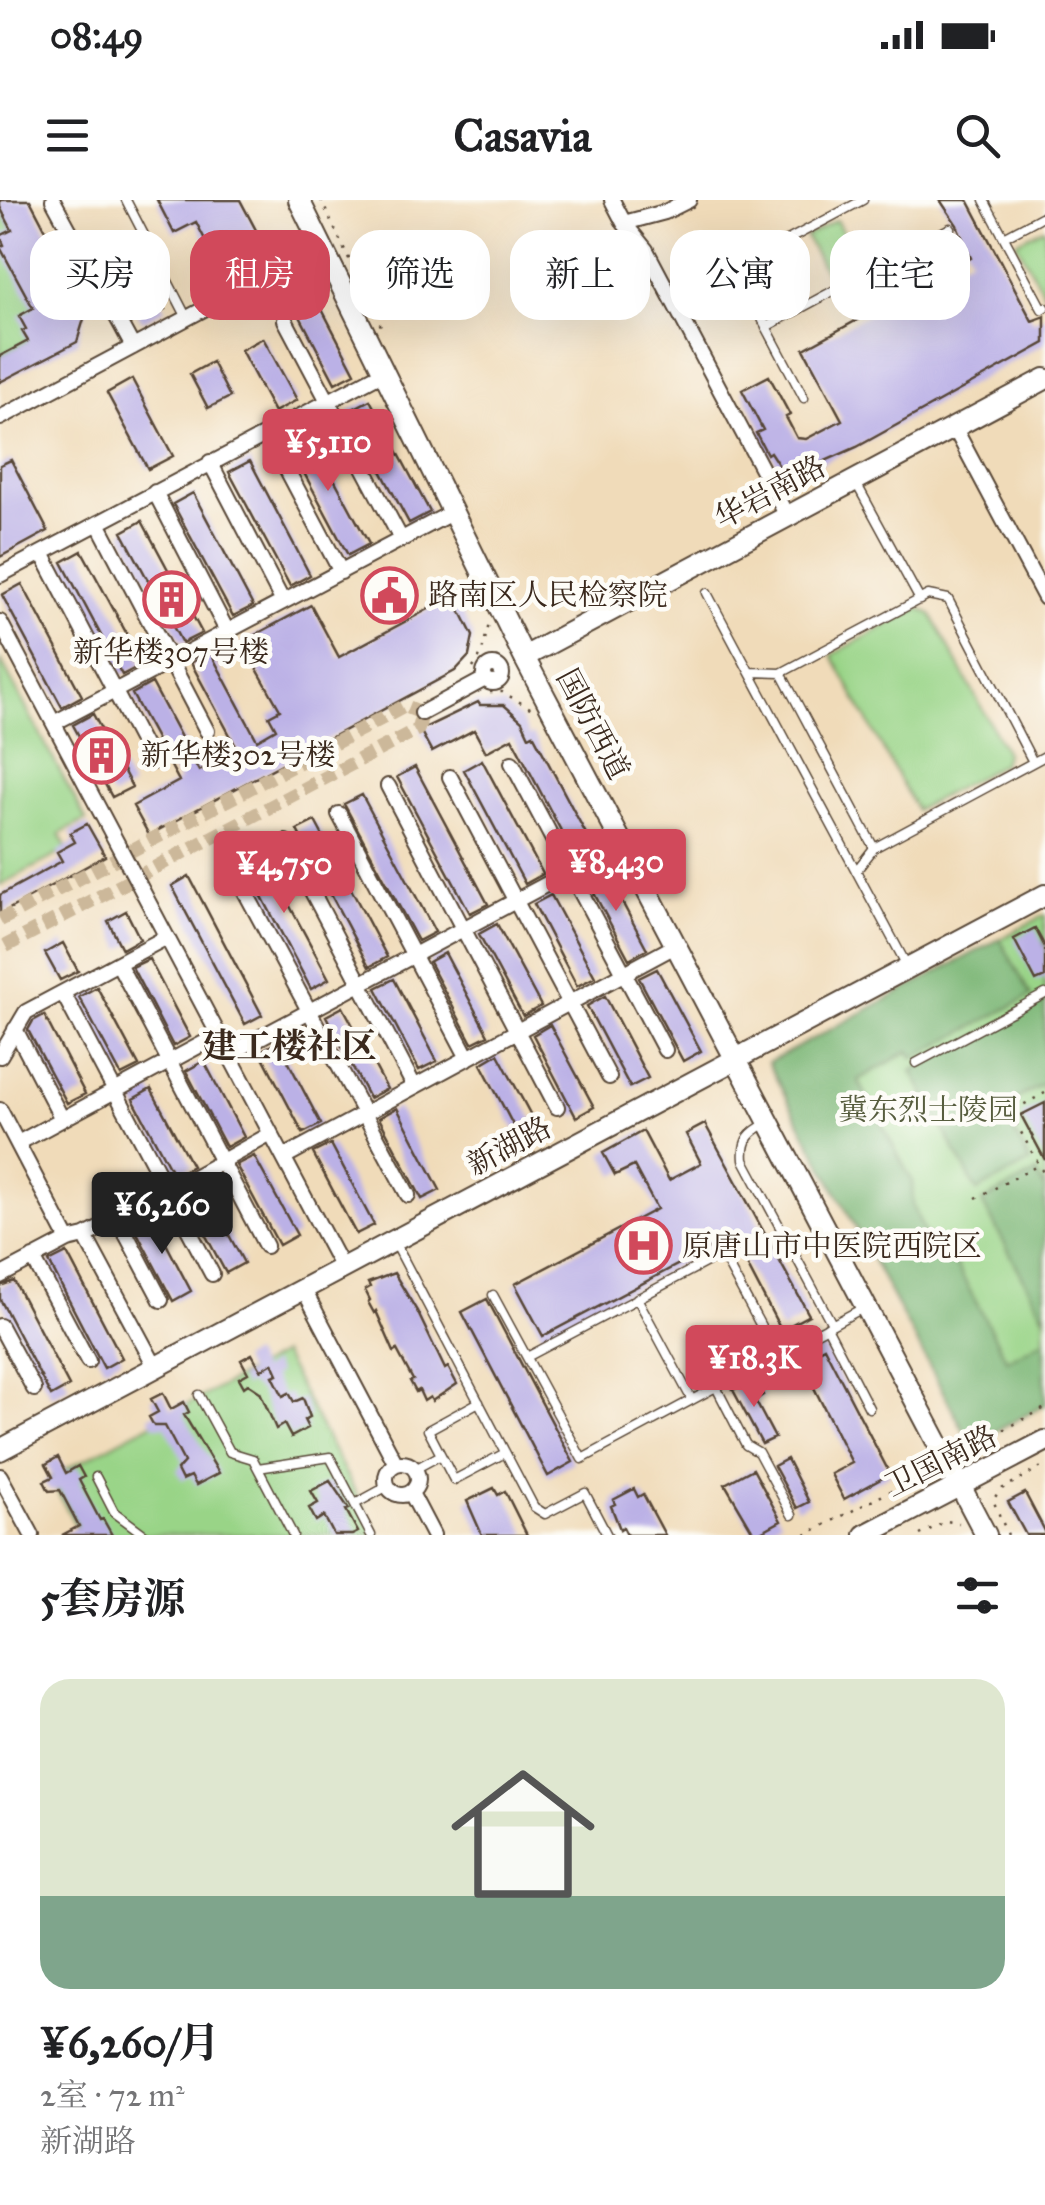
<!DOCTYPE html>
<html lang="zh">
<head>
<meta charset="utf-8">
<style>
	body { margin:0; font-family:"IM FELL Great Primer","Noto Serif SC",serif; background:#f2f2f2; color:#202124; height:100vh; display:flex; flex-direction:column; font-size:38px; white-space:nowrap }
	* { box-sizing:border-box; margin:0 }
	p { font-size:32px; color:#757577 }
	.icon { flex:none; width:55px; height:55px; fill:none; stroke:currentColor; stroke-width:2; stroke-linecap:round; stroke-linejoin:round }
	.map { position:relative; height:1335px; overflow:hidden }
	.panel { display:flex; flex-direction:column; background:#fff; flex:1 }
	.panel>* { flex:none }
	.banner { position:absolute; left:30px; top:30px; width:985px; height:90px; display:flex; gap:20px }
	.price { position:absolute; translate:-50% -85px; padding:0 22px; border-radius:10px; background:#d1495b; color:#fff; font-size:32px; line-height:65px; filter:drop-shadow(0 2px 5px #0008) }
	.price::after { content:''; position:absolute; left:50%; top:60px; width:30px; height:22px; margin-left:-15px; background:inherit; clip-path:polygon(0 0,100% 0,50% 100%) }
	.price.on { background:#222; color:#fff }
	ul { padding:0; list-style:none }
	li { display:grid; align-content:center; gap:20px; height:530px; padding:0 40px }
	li+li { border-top:2px solid #e0e0e0 }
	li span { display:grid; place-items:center; height:310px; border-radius:30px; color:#555 }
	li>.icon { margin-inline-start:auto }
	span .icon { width:180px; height:180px; fill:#fffc; stroke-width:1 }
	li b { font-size:42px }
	h2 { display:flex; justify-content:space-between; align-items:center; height:120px; padding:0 40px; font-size:42px }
	.pill { padding:0 35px; border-radius:30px; background:#fff; box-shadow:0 10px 40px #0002; font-size:35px; line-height:90px }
	.pill.on { background:#d1495b; color:#fff }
	.status { display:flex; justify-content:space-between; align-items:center; height:70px; padding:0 50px; background:#fff; direction:ltr }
	.status svg { height:28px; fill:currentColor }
	header { display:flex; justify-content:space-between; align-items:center; height:130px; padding:0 40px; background:#fff; font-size:45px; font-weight:700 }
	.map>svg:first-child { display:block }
	.green { fill:#99d487; stroke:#6a7f52; stroke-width:2.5 }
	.forest { fill:#7ab674; stroke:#5a7049; stroke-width:2.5 }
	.building { fill:#bbb1e6 }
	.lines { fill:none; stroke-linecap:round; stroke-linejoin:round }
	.street-tunnel { stroke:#ccb89a; stroke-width:14; stroke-dasharray:14 7; stroke-linecap:butt }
	.lane-casing { stroke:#564535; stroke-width:11 }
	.street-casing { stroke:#564535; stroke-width:18 }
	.secondary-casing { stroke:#564535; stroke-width:24 }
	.path { stroke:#564535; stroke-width:2.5; stroke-dasharray:2.5 8; stroke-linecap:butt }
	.lane { stroke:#fff; stroke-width:8 }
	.street { stroke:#fff; stroke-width:14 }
	.secondary { stroke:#fff; stroke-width:20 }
	.labels { text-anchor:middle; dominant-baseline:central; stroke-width:9; stroke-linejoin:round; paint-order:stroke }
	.street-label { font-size:30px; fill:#3b2a1e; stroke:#fdfcf7 }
	.poi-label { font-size:30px; fill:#3b2a1e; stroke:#fdfcf7; text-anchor:start }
	.park-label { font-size:30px; fill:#575d3e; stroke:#fdfcf7 }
	.quarter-label { font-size:35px; font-weight:bold; fill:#3b2a1e; stroke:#fdfcf7 }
</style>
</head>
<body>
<div class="status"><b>08:49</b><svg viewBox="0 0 49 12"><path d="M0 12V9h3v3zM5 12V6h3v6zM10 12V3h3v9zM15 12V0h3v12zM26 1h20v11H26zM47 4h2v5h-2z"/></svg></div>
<header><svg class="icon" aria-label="menu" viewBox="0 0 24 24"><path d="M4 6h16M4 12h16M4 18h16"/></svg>Casavia<svg class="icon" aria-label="search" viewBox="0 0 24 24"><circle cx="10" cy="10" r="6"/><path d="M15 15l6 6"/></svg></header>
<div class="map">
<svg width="1045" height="1335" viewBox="0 0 1045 1335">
	<rect width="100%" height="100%" fill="#fdfcf7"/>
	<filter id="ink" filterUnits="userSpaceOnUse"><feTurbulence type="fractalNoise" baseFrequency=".01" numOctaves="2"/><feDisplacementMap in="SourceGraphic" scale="20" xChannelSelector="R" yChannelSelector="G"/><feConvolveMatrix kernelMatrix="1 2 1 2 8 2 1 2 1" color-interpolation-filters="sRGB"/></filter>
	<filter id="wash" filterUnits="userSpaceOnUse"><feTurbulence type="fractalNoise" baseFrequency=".0048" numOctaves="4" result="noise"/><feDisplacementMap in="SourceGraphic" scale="40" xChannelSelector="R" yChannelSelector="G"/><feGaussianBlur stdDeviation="2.25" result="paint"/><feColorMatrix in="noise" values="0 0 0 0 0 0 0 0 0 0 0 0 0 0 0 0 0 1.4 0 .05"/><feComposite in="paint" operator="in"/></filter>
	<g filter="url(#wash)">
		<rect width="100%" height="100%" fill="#f0dbb9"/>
		<!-- green -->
		<path class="green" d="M 0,7 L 61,124 L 0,156 Z
			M 836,20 L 864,71 L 834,88 L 806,37 Z
			M 1044,28 L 1045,30 L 1045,96 L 1016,42 Z
			M 919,408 L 931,414 L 1006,553 L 1002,564 L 916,610 L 832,455 Z
			M 0,459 L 86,620 L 60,634 L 67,650 L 0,685 Z
			M 1045,715 L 1045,1205 L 971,1244 L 768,863 Z
			M 282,1154 L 378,1335 L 81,1335 L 50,1278 Z"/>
		<!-- forest -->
		<path class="forest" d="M 1000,739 L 1031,796 L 914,858 L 909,851 L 858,880 L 912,981 L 913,1005 L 924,1033 L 954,1061 L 1007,1160 L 1045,1140 L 1045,1205 L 971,1244 L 768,863 Z
			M 1045,800 L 1045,883 L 1001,908 L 1030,962 L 977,991 L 912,871 Z
			M 1036,973 L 1045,990 L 1045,1118 L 982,1002 Z"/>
		<g id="blocks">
			<!-- building -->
			<path class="building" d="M 0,0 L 30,0 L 87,109 L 77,142 L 0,182 L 0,156 L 28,141 L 22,131 L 26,129 L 19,116 L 33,108 L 0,47 L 4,45 L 0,36 L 12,30 L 0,7 Z
				M 157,0 L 240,0 L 265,47 L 221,71 L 196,22 L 174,33 Z
				M 940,0 L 968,0 L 1032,121 L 1045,116 L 1045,143 L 857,247 L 807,269 L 810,274 L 783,272 L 770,252 L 767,254 L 756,233 L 763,230 L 742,190 L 769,176 L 790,215 L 786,217 L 797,238 L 806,239 L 842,220 L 804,149 L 971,58 L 957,25 Z
				M 145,72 L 165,109 L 142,121 L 122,84 Z
				M 312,90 L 355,173 L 335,183 L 292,101 Z
				M 263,138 L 297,200 L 274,212 L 241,150 Z
				M 212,162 L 230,197 L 208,208 L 190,174 Z
				M 132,179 L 173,256 L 148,269 L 107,193 Z
				M 370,200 L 430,312 L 409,323 L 349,211 Z
				M 309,232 L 369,344 L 348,355 L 288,243 Z
				M 11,260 L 48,331 L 0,357 L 0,265 Z
				M 250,261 L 310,375 L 290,386 L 229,272 Z
				M 193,293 L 253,406 L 233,416 L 173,304 Z
				M 142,321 L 202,433 L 182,443 L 122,332 Z
				M 82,351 L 143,464 L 122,475 L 62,362 Z
				M 22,384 L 82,496 L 62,507 L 2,395 Z
				M 453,396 L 473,436 L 469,456 L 455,471 L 149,635 L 133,606 L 179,581 L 132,494 L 152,483 L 199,571 L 238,550 L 191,463 L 210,452 L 257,540 L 276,529 L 269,516 L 280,510 L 242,442 L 311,405 L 339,457 Z
				M 478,502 L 480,505 L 504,505 L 522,521 L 529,536 L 533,534 L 593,647 L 575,657 L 512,538 L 486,552 L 474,530 L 432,552 L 420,530 Z
				M 93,514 L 132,587 L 112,597 L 73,525 Z
				M 482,560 L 543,674 L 525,684 L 464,570 Z
				M 415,567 L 488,704 L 470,713 L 397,577 Z
				M 362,595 L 435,732 L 418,741 L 344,604 Z
				M 315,621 L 387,757 L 369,767 L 297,630 Z
				M 87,624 L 105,656 L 0,714 L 0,695 L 62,661 L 57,652 L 75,642 L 70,633 Z
				M 255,641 L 329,779 L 311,789 L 238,651 Z
				M 604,668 L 647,749 L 629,759 L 586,678 Z
				M 189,676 L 262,815 L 245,824 L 172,686 Z
				M 551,695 L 595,777 L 577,786 L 534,704 Z
				M 126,711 L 140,739 L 122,749 L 108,721 Z
				M 497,724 L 541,806 L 523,816 L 479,734 Z
				M 1035,728 L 1045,747 L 1045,777 L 1036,781 L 1014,739 Z
				M 63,743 L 78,771 L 60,780 L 45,753 Z
				M 445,753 L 488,835 L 472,843 L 429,762 Z
				M 149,759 L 190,837 L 173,846 L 132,767 Z
				M 657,769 L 701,851 L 683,861 L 639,778 Z
				M 394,779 L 437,861 L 419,870 L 376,788 Z
				M 97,787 L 139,866 L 121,875 L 79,797 Z
				M 605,796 L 648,878 L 630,887 L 587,806 Z
				M 343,807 L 387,889 L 369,898 L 326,816 Z
				M 44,815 L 85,894 L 67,903 L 28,830 L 33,821 Z
				M 550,825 L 594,907 L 576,917 L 533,835 Z
				M 278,842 L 321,924 L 303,933 L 260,851 Z
				M 498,854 L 542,936 L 524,946 L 481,864 Z
				M 204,861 L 244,937 L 226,947 L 186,871 Z
				M 151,889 L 192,966 L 174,976 L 133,899 Z
				M 1045,903 L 1045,960 L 1021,915 Z
				M 397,908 L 440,990 L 422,999 L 379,918 Z
				M 705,924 L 809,1115 L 781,1130 L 732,1036 L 543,1136 L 515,1084 L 657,1009 L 634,966 L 615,975 L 603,953 L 643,931 L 669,980 L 701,963 L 686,934 Z
				M 331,944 L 374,1025 L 356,1034 L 313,953 Z
				M 254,956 L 297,1035 L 279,1045 L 236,965 Z
				M 202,985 L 244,1063 L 226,1073 L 184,995 Z
				M 150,1013 L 191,1091 L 173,1101 L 132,1023 Z
				M 67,1053 L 122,1158 L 104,1168 L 49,1062 Z
				M 394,1073 L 417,1111 L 445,1169 L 448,1167 L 457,1184 L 432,1201 L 430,1197 L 424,1201 L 419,1190 L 416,1192 L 410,1181 L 413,1180 L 397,1150 L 394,1152 L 376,1111 L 374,1113 L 368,1102 L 370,1100 L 365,1090 L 370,1087 L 368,1083 Z
				M 14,1081 L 69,1186 L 51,1196 L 0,1099 L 0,1086 Z
				M 487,1099 L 573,1262 L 548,1276 L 462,1112 Z
				M 824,1147 L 890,1274 L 844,1299 L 831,1274 L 852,1263 L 800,1160 Z
				M 252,1154 L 261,1170 L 273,1163 L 278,1174 L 273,1176 L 283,1196 L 289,1193 L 294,1202 L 303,1198 L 310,1217 L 304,1220 L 308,1228 L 291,1237 L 284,1224 L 276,1229 L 260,1192 L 248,1184 L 244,1187 L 239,1178 L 248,1173 L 241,1160 Z
				M 754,1179 L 763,1195 L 755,1200 L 775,1238 L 762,1244 L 733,1190 Z
				M 163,1193 L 171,1209 L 184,1202 L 189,1212 L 184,1215 L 219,1273 L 196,1285 L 191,1276 L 182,1280 L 177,1270 L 184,1262 L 165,1226 L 154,1226 L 149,1217 L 158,1212 L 151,1199 Z
				M 58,1257 L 66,1273 L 78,1266 L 84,1277 L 79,1280 L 100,1320 L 103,1319 L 112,1335 L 62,1335 L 79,1326 L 60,1290 L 49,1291 L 44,1281 L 53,1277 L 46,1264 Z
				M 787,1259 L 809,1302 L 797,1308 L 774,1266 Z
				M 753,1269 L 781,1321 L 755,1335 L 725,1284 Z
				M 330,1281 L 349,1309 L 346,1310 L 358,1332 L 352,1335 L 334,1335 L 324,1316 L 316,1321 L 309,1308 L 318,1303 L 311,1291 Z
				M 494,1288 L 498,1295 L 505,1291 L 527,1335 L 482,1335 L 467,1301 Z
				M 634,1289 L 638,1297 L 643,1294 L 665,1335 L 627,1335 L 623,1327 L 620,1329 L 611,1306 L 615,1304 L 613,1300 Z
				M 1025,1293 L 1045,1331 L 1045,1335 L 1026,1335 L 1008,1302 Z"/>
		</g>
	</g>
	<g filter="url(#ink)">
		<use href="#blocks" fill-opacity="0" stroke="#564535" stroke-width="2.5"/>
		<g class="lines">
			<!-- street-tunnel -->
			<path class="street-tunnel" d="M 0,720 L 405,506 L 422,513 L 418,529 L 0,749"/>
			<defs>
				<path id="lane" d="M 126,0 L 187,118
					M 984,0 L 1042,109 L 1045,107
					M 1004,37 L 1045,15
					M 735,68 L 804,198
					M 861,76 L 876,102
					M 685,83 L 720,64 L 735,68 L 863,0
					M 766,127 L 950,28
					M 855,281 L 920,400
					M 707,393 L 906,764
					M 750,472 L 781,473
					M 874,648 L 781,473 L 928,395 L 948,399 L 1033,562
					M 856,671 L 874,648 L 1045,556
					M 916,863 L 1045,794
					M 767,923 C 750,932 742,939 744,960 L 832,1124
					M 394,1041 L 534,1307 L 545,1314 L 585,1293 L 607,1335
					M 493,1095 L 582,1259 L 863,1108
					M 637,1098 L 692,1200
					M 827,1127 L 869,1208
					M 527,1157 L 722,1054 L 776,1154
					M 716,1187 L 746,1245 L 758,1252 L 792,1315
					M 199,1195 L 230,1252 L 253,1259 L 293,1335
					M 441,1255 L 428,1230 L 479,1202
					M 258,1268 L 330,1257 L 371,1335
					M 415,1269 L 441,1255 L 454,1280 L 505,1253
					M 96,1277 L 114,1312 L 145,1335
					M 355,1304 L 388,1286"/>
				<path id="street" d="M 53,0 L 133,147
					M 612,0 L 624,23 L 646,50 L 787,316
					M 624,23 L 665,12 L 689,0
					M 285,120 L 401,339
					M 0,218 L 322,46
					M 954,227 L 1045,398
					M 267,232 L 341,372
					M 210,262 L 283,402
					M 155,292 L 227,431
					M 98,323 L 207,531
					M 42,353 L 152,562
					M 0,375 L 384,172
					M 0,422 L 342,1068
					M484 474a9 9 0 1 1 18 0a9 9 0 1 1-18 0Z
					M 422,513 L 485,479
					M 54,523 L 453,312
					M 512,563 L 665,850
					M 450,577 L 609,877
					M 388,586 L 557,907
					M 339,614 L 468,858
					M 286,642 L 414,886
					M 234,671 L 408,995
					M 167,737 L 118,763 L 266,1046
					M 63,793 L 212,1074
					M 15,829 L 62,919
					M 229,854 L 622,644
					M 0,856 L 26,812 L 118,763
					M 0,910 L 68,1040
					M 18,943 L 219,835
					M 284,957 L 675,746
					M 118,1019 L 161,1100
					M 85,1036 L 156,1168
					M 33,1058 L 88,1161
					M 0,1076 L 68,1040 L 85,1036 L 118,1019 L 271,934
					M 304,1090 L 396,1264
					M 0,1126 L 34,1189
					M386 1279a16 16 0 1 1 32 0a16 16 0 1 1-32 0Z
					M 0,1276 L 32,1335
					M 411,1293 L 433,1335"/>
				<path id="secondary" d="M 299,0 L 524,457 L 986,1335
					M 524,457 L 1045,179
					M 0,1250 L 1045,695
					M 865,1335 L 1045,1241"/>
			</defs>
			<!-- lane casing -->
			<use href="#lane" class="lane-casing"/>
			<!-- street casing -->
			<use href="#street" class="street-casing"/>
			<!-- secondary casing -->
			<use href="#secondary" class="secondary-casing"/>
			<!-- path -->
			<path class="path" d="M 321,0 L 381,126
				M 473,468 L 481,455 L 489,424
				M 490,492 L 502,492 L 532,509
				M 1045,893 L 1010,912 L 1045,976
				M 976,998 L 1037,966
				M 957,1243 L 966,1248 L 975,1245 L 1045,1208
				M 805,1335 L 922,1275 L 927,1259
				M 920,1335 L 946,1321 L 959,1323
				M 1008,1335 L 993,1300 L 1000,1290 L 1045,1265"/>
			<!-- lane -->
			<use href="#lane" class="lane"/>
			<!-- street -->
			<use href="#street" class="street"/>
			<!-- secondary -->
			<use href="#secondary" class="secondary"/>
		</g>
	</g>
	<!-- icons -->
	<defs>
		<symbol id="civic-ring" viewBox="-11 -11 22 22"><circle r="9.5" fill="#fdfcf7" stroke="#d1495b" stroke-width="1.5"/><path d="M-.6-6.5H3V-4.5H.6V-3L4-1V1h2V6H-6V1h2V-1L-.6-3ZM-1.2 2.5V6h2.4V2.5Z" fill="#d1495b"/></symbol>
		<symbol id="building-ring" viewBox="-11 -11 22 22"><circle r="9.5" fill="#fdfcf7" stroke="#d1495b" stroke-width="1.5"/><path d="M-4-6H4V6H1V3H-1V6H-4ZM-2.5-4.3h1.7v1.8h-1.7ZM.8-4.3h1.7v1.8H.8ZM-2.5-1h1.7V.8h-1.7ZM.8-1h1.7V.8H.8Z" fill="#d1495b"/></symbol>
		<symbol id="hospital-ring" viewBox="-11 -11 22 22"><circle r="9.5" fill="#fdfcf7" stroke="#d1495b" stroke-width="1.5"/><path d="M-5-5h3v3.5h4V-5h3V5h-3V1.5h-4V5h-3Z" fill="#d1495b"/></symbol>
	</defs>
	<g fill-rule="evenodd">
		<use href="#civic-ring" x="358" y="364" width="63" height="63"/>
		<use href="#building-ring" x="140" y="368" width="63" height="63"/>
		<use href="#building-ring" x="70" y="524" width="63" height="63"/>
		<use href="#hospital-ring" x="612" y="1014" width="63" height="63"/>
	</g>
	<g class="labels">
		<!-- street labels -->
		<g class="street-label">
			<text transform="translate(770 292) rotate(-28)">华岩南路</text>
			<text transform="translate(593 524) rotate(62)">国防西道</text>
			<text transform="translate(509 946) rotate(-28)">新湖路</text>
			<text transform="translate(941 1261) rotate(-27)">卫国南路</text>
		</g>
		<!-- poi labels -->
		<g class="poi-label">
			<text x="428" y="395">路南区人民检察院</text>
			<text x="171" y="452" text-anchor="middle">新华楼307号楼</text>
			<text x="141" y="555">新华楼302号楼</text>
			<text x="682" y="1046">原唐山市中医院西院区</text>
		</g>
		<!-- park labels -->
		<g class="park-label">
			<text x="928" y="910">冀东烈士陵园</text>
		</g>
		<!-- quarter labels -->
		<g class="quarter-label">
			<text x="289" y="846">建工楼社区</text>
		</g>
	</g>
</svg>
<b class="price" style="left:328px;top:294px">¥5,110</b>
<b class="price" style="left:616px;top:714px">¥8,430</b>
<b class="price" style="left:284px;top:716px">¥4,750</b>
<b class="price on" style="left:162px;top:1057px">¥6,260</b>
<b class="price" style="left:754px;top:1210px">¥18.3K</b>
<div class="banner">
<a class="pill">买房</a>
<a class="pill on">租房</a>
<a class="pill">筛选</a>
<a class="pill">新上</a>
<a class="pill">公寓</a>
<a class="pill">住宅</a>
</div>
</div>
<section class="panel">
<h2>5套房源<svg class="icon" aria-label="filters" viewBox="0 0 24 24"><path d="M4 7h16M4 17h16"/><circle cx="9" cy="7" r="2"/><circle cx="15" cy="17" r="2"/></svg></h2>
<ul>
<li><span style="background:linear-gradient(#dfe7d0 70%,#7fa58c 0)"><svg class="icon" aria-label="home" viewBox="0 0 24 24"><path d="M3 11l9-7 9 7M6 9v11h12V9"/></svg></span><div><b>¥6,260/月</b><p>2室 · 72 m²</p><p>新湖路</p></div></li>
</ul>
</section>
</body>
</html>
